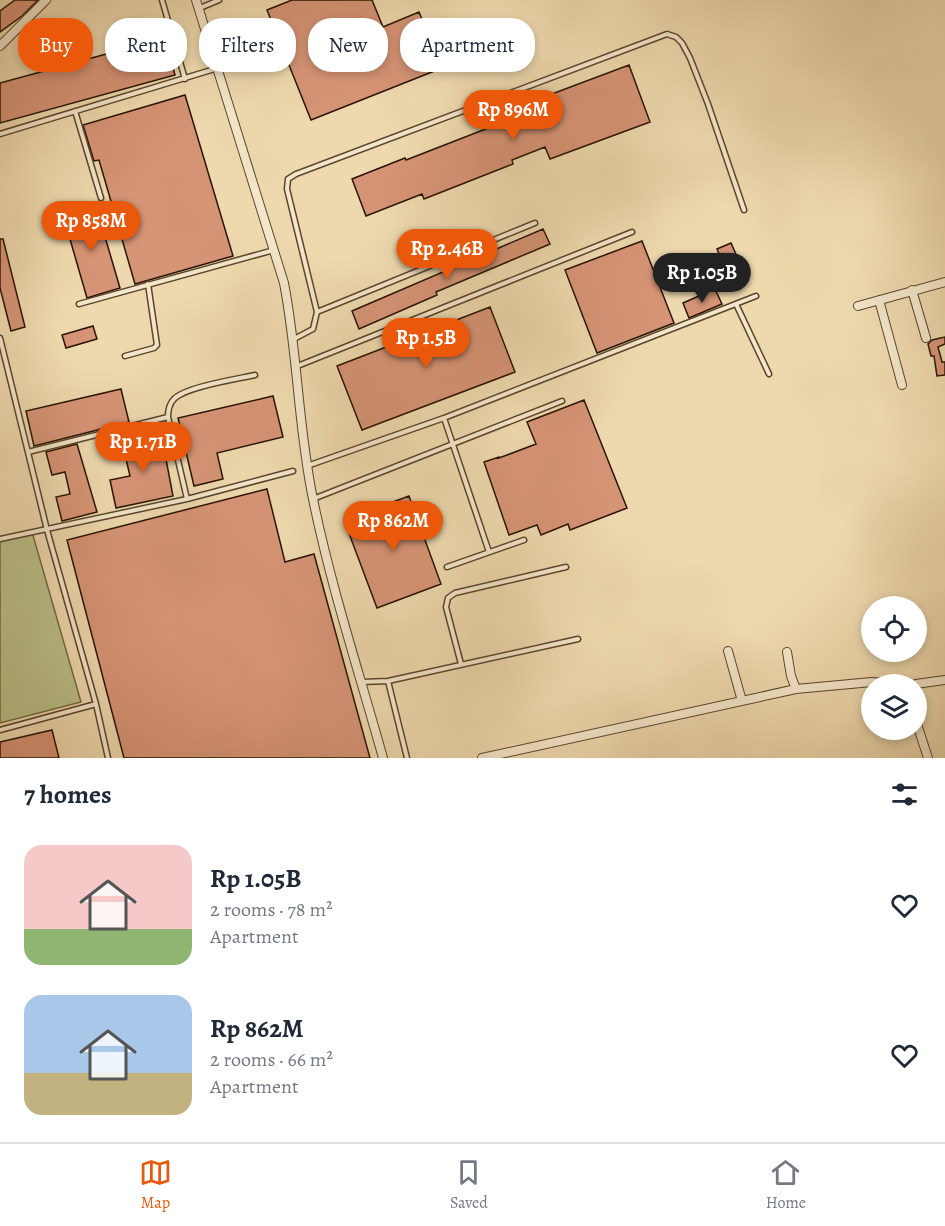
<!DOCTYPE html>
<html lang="en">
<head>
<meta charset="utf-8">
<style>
	body { margin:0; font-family:Alegreya,serif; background:#f2f2f3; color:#1f2937; height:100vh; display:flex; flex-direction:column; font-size:22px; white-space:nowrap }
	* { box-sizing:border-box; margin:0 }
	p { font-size:20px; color:#747a83 }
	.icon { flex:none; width:33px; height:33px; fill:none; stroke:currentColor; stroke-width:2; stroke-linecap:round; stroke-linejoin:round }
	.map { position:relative; height:758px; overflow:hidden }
	.drawer { display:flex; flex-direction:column; background:#fff; flex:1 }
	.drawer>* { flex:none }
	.guide { position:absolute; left:18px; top:18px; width:600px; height:54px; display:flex; gap:12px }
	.buttons { position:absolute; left:861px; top:596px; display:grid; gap:12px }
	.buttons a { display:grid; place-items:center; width:66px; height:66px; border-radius:50%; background:#fff; box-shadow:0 3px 9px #0003; font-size:30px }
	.price { position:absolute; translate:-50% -51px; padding:0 14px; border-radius:21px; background:#ea580c; color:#fff; font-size:20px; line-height:39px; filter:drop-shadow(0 2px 3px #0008) }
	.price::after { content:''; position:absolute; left:50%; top:36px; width:18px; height:14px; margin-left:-9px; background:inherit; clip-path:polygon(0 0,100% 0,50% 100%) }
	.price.selected { background:#222; color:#fff }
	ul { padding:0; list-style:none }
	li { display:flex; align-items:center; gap:18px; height:150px; padding:0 24px }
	li span { display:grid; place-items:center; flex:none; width:168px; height:120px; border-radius:18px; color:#555 }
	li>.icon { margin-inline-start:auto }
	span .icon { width:72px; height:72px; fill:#fffc; stroke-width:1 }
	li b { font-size:26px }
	h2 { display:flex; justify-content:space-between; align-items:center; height:72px; padding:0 24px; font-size:26px }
	.chip { padding:0 21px; border-radius:24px; background:#fff; box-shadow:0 3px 9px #0003; font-size:21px; line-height:54px }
	.chip.selected { background:#ea580c; color:#fff }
	.tabs { display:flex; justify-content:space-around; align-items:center; height:84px; border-top:2px solid #e0e1e3; background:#fff; font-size:16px; color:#747a83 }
	.tabs a { display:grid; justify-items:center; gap:3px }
	.tabs .selected { color:#ea580c }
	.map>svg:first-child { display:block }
	.green { fill:#babf89; stroke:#726a44; stroke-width:1.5 }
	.building { fill:#d69476; stroke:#291400; stroke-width:1.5 }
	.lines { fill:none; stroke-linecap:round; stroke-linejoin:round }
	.lane-casing { stroke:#5a452c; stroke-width:7 }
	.street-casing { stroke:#5a452c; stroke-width:10 }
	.lane { stroke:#f4e6ca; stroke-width:4 }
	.street { stroke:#f4e6ca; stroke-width:8 }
</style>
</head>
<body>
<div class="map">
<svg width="945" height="758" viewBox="0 0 945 758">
	<rect width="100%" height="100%" fill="#eed9ae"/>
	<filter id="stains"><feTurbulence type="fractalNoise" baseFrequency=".00333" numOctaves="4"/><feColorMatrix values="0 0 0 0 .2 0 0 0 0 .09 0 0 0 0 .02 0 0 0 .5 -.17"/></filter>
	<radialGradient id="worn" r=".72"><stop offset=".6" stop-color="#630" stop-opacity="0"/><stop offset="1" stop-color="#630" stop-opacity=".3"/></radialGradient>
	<!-- green -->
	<path class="green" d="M 32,532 L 81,702 L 0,723 L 0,539 Z"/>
	<!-- building -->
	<path class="building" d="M 15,0 L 38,0 L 22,16 L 0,32 L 0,11 Z
		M 292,0 L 372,0 L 383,27 L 419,12 L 442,68 L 311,120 L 267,10 Z
		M 165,38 L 175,75 L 0,123 L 0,83 Z
		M 629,65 L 650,122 L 550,159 L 545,147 L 512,160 L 513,164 L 424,199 L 422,194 L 366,216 L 352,179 L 405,158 L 406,160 L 501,123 L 499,118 L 530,107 L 528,103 Z
		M 185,95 L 233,256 L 135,284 L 99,160 L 94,161 L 83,125 Z
		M 96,206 L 120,288 L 87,298 L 63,215 Z
		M 543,229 L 550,244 L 436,292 L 437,295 L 359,329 L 352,311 Z
		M 0,239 L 3,239 L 25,327 L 11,331 L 0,288 Z
		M 642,241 L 674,323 L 597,353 L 565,270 Z
		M 731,243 L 748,281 L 733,288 L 717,249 Z
		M 715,289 L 722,304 L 689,318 L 683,303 Z
		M 490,307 L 515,372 L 362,430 L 337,366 Z
		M 93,326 L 97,339 L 66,348 L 62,335 Z
		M 945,337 L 945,344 L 938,347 L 942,362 L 945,362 L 945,375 L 937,376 L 934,356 L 931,356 L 928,344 L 932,340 Z
		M 121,389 L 129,422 L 34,446 L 26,411 Z
		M 273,396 L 283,437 L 217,453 L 223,479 L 194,486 L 178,418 Z
		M 584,400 L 627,508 L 570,530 L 568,524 L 541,535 L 537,525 L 509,535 L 484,462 L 499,457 L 499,458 L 536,444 L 527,422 Z
		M 161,433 L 173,496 L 116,508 L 110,480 L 130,476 L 122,442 Z
		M 77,444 L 97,512 L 62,521 L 56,497 L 70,494 L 65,472 L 52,475 L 46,452 Z
		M 267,489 L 285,562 L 314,554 L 370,758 L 124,758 L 67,540 Z
		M 409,496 L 441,584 L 377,608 L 344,520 Z
		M 52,730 L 59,758 L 0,758 L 0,742 Z"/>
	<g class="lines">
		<defs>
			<path id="lane" d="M 162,0 L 185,79
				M 200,8 L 219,0
				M 75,111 L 101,198
				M 0,134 L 218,68
				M 79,304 L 274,250
				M 736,304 L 769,374
				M 317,312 L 535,223
				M 0,338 L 47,530 L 96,704 L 108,758
				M 294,339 L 313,329 L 317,312 L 287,189 L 288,179 L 296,174 L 667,34 L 676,37 L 682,43 L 690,58 L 708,104 L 744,210
				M 125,356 L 154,348 L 157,345 L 148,284
				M 295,367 L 632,232
				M 168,417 C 168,410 169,404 174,399 C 185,387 237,379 255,375
				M 444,418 L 489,552
				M 28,452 L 168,417 L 187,499
				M 307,466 L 444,418 L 756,296
				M 313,499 L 562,401
				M 0,539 L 187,499 L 293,471
				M 447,567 L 524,540
				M 461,664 L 446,607 L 448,598 L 455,593 L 566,567
				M 388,681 L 407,758
				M 362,682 L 388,681 L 578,639
				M 0,730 L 96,704"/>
			<path id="street" d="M 196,0 L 284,283 C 298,355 298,428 313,499 C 331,587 359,672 383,758
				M 0,46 L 46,0
				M 912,290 L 926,338
				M 879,300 L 902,385
				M 858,306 L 945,282
				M 728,651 L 742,701
				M 787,652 L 791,676 L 796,689 L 872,682 L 894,684
				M 916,684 L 945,680
				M 916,721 L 928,758
				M 482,758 L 796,689"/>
		</defs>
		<!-- lane casing -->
		<use href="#lane" class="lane-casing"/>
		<!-- street casing -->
		<use href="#street" class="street-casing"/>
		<!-- lane -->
		<use href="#lane" class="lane"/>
		<!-- street -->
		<use href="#street" class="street"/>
	</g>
	<rect width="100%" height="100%" filter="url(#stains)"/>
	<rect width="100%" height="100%" fill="url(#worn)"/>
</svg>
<div class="buttons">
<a><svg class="icon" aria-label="locate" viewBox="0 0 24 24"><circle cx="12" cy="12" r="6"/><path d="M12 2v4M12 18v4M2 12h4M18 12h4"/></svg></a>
<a><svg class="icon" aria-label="layers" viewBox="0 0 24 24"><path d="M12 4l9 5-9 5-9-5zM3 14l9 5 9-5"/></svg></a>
</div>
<b class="price" style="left:513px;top:141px">Rp 896M</b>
<b class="price" style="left:91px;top:252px">Rp 858M</b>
<b class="price" style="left:447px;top:280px">Rp 2.46B</b>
<b class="price selected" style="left:702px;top:304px">Rp 1.05B</b>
<b class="price" style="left:426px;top:369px">Rp 1.5B</b>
<b class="price" style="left:143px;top:473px">Rp 1.71B</b>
<b class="price" style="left:393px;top:552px">Rp 862M</b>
<div class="guide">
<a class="chip selected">Buy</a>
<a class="chip">Rent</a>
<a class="chip">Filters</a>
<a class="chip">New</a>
<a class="chip">Apartment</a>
</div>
</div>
<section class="drawer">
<h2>7 homes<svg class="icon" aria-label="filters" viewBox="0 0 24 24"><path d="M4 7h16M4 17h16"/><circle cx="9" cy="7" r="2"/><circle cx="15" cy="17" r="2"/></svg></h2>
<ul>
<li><span style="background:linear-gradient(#f6c9c9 70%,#8fb573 0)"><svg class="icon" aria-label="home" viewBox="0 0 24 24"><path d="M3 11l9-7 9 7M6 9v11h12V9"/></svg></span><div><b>Rp 1.05B</b><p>2 rooms · 78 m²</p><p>Apartment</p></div><svg class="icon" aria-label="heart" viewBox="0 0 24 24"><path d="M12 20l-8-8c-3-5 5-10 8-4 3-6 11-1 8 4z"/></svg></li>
<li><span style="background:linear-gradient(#a9c7e8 65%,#c2b280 0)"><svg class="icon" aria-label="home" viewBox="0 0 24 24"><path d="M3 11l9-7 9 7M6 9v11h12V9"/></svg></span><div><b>Rp 862M</b><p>2 rooms · 66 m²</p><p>Apartment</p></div><svg class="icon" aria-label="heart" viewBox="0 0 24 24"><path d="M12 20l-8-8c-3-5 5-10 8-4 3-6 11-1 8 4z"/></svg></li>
</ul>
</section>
<nav class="tabs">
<a class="selected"><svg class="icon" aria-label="map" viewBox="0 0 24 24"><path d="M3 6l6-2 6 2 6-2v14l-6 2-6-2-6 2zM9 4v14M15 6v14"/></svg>Map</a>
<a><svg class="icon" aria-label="saved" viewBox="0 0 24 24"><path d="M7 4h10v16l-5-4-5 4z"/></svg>Saved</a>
<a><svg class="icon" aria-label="home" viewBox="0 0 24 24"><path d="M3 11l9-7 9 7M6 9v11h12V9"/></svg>Home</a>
</nav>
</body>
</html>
